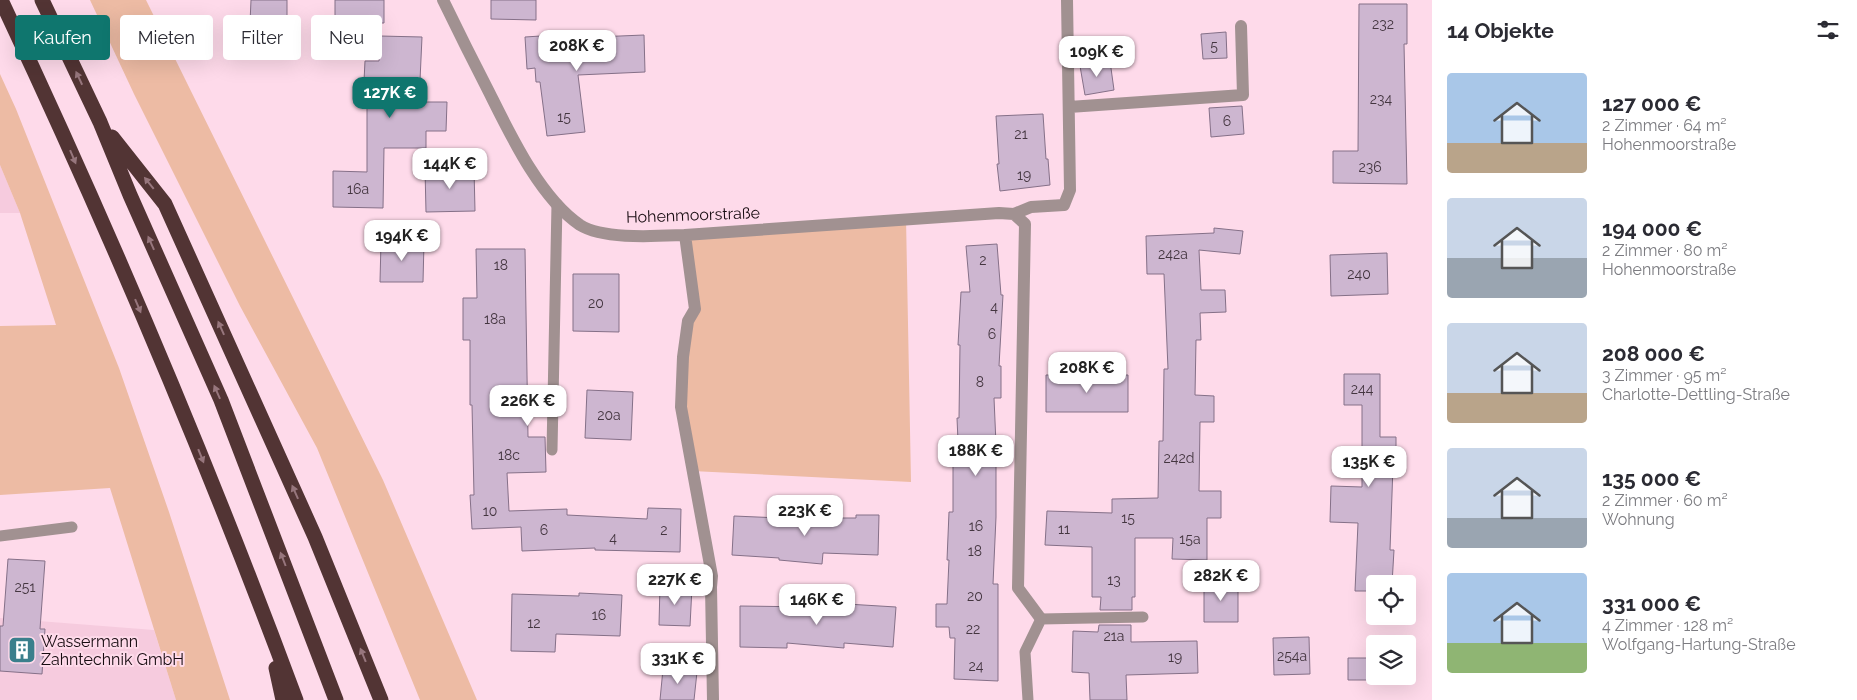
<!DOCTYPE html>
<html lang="de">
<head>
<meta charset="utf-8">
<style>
	body { margin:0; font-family:Raleway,sans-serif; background:#f7f7f7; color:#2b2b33; height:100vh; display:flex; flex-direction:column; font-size:19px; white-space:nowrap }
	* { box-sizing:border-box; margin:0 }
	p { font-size:16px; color:#7c7c81 }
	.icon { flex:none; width:28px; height:28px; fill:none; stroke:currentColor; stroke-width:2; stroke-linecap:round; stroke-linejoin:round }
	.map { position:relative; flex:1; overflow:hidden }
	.panel { display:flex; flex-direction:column; background:#fff; width:425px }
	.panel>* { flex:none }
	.banner { position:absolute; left:15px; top:15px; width:475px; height:45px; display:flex; gap:10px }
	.fabs { position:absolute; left:1366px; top:575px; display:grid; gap:10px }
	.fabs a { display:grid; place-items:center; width:50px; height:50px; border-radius:5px; background:#fff; box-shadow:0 5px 20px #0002; font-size:25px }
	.price { position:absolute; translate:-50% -42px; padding:0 11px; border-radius:10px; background:#fff; color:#222; font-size:16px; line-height:32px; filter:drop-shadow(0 1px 2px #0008) }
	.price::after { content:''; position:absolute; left:50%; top:30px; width:15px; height:11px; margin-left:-8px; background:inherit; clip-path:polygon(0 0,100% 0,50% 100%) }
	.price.selected { background:#0f766e; color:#fff }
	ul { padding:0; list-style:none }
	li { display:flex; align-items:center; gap:15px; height:125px; padding:0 15px }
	li span { display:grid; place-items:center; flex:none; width:140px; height:100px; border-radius:5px; color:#555 }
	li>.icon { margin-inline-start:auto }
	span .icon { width:60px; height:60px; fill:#fffc; stroke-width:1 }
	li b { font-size:21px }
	h2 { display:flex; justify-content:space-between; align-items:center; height:60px; padding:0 15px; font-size:21px }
	.tag { padding:0 18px; border-radius:5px; background:#fff; box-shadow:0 5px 20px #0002; font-size:18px; line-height:45px }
	.tag.selected { background:#0f766e; color:#fff }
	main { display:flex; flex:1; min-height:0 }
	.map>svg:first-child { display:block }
	.built { fill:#f6cbde }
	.green { fill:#edbba4 }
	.building { fill:#cdb6d0; stroke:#857088 }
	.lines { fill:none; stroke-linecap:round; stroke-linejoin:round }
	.service { stroke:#a19191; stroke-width:11 }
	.minor { stroke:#a19191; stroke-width:12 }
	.motorway { stroke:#523434; stroke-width:15 }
	.oneway { fill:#97767d }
	.labels { text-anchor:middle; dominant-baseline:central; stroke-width:4; stroke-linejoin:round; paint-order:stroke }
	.number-label { font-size:14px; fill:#443640 }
	.street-label { font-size:16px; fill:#170b10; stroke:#fedaea }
	.poi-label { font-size:16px; fill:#170b10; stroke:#fedaea; text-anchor:start }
</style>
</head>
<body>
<main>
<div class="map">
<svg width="1432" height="700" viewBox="0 0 1432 700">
	<rect width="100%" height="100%" fill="#fedaea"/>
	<!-- built -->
	<path class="built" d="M 0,165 L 20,213 L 0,213 Z
		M 0,618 L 154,630 L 176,700 L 0,700 Z"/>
	<!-- green -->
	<path class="green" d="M 90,0 L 146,0 L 383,480 L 477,700 L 420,700 L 317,448 L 240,306 L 134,94 Z
		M 0,74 L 16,109 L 119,368 L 169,512 L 230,700 L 176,700 L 110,488 L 0,495 L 0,326 L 56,325 L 20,213 L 0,165 Z
		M 906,218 L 911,482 L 692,471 L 681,407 L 695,309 L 685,235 Z"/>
	<!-- building -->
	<path class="building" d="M 251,0 L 287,0 L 287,24 L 250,23 Z
		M 335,0 L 384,0 L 384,23 L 335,23 Z
		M 491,0 L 536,0 L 536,20 L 491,19 Z
		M 1359,4 L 1407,4 L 1407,44 L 1404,44 L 1407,184 L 1333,183 L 1333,151 L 1358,151 Z
		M 1226,32 L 1227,58 L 1203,59 L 1201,34 Z
		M 572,34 L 572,38 L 644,35 L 645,72 L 578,75 L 585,132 L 547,136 L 540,82 L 536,82 L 535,68 L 527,69 L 525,37 Z
		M 380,36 L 422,37 L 419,102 L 447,102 L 446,131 L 426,131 L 426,148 L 384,148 L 383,208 L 333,207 L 333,171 L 367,172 L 367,81 L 364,81 L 365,61 L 379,61 Z
		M 1110,61 L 1114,90 L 1085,95 L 1080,66 Z
		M 1242,106 L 1244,134 L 1211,137 L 1209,108 Z
		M 1043,114 L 1046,159 L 1048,159 L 1050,185 L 1000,191 L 997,164 L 999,164 L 996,116 Z
		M 425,169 L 474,169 L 475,211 L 426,212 Z
		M 1214,228 L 1243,231 L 1240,254 L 1199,250 L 1201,290 L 1225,290 L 1226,312 L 1200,313 L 1201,340 L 1196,340 L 1195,395 L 1214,396 L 1214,422 L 1200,422 L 1199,491 L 1221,491 L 1221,518 L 1207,518 L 1207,560 L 1172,559 L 1173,538 L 1135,538 L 1135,597 L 1132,597 L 1132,610 L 1100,610 L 1101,597 L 1092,597 L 1092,547 L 1045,545 L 1047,511 L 1112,513 L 1112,499 L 1158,498 L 1159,441 L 1163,441 L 1164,369 L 1168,369 L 1164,274 L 1147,274 L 1146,236 L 1214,233 Z
		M 381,242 L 424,243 L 423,282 L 380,282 Z
		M 997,244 L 1001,295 L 1003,295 L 999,366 L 1001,366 L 1001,398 L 994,398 L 996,444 L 996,517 L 993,584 L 998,584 L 998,681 L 954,679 L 955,638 L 950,638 L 949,627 L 936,627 L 936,604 L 947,604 L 949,560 L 947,560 L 949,512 L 953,512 L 953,464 L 959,464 L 957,418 L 959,418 L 960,345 L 958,345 L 961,292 L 970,292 L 966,246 Z
		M 476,249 L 525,249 L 528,437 L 545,437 L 546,472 L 507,473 L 509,511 L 567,509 L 567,515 L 647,519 L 648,508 L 681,509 L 680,552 L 595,550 L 595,548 L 522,551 L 521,527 L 472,529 L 470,495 L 474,495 L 472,405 L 470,405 L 470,340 L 463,340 L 463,298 L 477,298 Z
		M 1387,253 L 1388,294 L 1331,296 L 1330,255 Z
		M 573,274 L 619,274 L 619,332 L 573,331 Z
		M 1344,374 L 1380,374 L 1380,437 L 1396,437 L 1396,466 L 1393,466 L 1390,550 L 1394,550 L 1392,584 L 1375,584 L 1375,591 L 1355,591 L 1358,523 L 1330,522 L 1331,486 L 1362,487 L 1362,405 L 1344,405 Z
		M 1046,375 L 1128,375 L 1128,412 L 1046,412 Z
		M 587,390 L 633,392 L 631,440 L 585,438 Z
		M 856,515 L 879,515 L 878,555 L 823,553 L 822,564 L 779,560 L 779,558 L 732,555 L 734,516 L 780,518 L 856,518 Z
		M 8,559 L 45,561 L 40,629 L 45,629 L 42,674 L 0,671 L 0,626 L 3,626 Z
		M 1204,582 L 1238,582 L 1238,622 L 1204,622 Z
		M 660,585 L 692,587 L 690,626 L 659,625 Z
		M 579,593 L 622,595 L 620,636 L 556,634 L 555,652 L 511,651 L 512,594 L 579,596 Z
		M 814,602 L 896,607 L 893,647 L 844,643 L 844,648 L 787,643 L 787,648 L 740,647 L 740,606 L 813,607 Z
		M 1099,625 L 1131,625 L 1131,642 L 1197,641 L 1198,673 L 1126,675 L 1127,700 L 1090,700 L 1089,673 L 1072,672 L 1073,631 L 1098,632 Z
		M 1309,637 L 1310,674 L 1274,675 L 1273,638 Z
		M 1370,638 L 1406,638 L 1407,644 L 1375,644 L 1375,676 L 1407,676 L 1407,680 L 1348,680 L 1348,658 L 1370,658 Z
		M 663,669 L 697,672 L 694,700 L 660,700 Z"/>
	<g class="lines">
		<!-- service -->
		<path class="service" d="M 552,450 L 557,204
			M 0,536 L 72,527
			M 1028,700 L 1025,652 L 1041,619 L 1143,617"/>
		<!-- minor -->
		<path class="minor" d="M 443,0 C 458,31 473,61 489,92 C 510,134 540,198 580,225 C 604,240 657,236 685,235 L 999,213 L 1014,214 L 1025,224 L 1018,588 L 1041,619
			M 1069,107 L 1243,95 L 1241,26
			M 1014,214 L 1031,207 L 1064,205 L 1070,190 L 1067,0
			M 685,235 L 695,309 L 688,321 L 683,357 L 681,407 L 712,576 L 711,587 L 713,700"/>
		<!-- motorway -->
		<path class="motorway" d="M 1,0 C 109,229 208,463 296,700
			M 42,0 L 100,122 L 130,195 L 221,400 L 336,700
			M 112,137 L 165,204 L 315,537 L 381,700
			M 276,668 L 283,700"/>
	</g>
	<!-- one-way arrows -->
	<defs><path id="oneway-solid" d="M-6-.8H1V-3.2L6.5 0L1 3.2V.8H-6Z" transform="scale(1.25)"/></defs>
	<g class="oneway">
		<use href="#oneway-solid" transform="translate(79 78) rotate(-115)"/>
		<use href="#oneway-solid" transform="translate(73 157) rotate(67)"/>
		<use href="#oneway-solid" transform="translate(149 183) rotate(-129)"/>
		<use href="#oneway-solid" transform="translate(151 243) rotate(-114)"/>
		<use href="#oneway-solid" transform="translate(138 306) rotate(67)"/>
		<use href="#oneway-solid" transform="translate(221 328) rotate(-114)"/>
		<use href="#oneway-solid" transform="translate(217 392) rotate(-114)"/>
		<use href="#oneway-solid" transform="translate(201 456) rotate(68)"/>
		<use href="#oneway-solid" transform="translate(295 492) rotate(-114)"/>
		<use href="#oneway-solid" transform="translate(283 559) rotate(-111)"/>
		<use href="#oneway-solid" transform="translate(363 655) rotate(-112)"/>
	</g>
	<!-- icons -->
	<defs>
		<symbol id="building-square" viewBox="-11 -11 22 22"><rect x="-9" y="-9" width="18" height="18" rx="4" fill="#3a7f8c" stroke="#fedaea"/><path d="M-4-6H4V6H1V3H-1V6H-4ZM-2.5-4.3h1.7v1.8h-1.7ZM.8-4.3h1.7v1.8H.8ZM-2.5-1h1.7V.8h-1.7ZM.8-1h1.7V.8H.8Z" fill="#fff"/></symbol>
	</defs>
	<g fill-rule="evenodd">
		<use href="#building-square" x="6" y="634" width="32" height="32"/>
	</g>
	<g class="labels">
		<!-- number labels -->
		<g class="number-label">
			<text x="1383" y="24">232</text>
			<text x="1214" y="46">5</text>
			<text x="1381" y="99">234</text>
			<text x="564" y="117">15</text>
			<text x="1227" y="121">6</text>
			<text x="1021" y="134">21</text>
			<text x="1370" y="167">236</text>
			<text x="1024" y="175">19</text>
			<text x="358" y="189">16a</text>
			<text x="1173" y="254">242a</text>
			<text x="983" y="260">2</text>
			<text x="501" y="265">18</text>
			<text x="1359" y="274">240</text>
			<text x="596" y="303">20</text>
			<text x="994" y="307">4</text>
			<text x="495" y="319">18a</text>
			<text x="992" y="334">6</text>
			<text x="980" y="382">8</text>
			<text x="1362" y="389">244</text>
			<text x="609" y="415">20a</text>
			<text x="509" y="455">18c</text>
			<text x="1179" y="458">242d</text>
			<text x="490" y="511">10</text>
			<text x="1128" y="518">15</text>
			<text x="976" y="526">16</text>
			<text x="1064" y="529">11</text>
			<text x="544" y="530">6</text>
			<text x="664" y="530">2</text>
			<text x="613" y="538">4</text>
			<text x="1190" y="539">15a</text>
			<text x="975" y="551">18</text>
			<text x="1114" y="580">13</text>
			<text x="25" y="587">251</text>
			<text x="975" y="596">20</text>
			<text x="599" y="615">16</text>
			<text x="534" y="623">12</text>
			<text x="973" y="629">22</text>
			<text x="1114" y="636">21a</text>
			<text x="1292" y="656">254a</text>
			<text x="1175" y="657">19</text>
			<text x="976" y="666">24</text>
		</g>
		<!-- street labels -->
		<g class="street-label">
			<text transform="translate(693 215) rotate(-2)">Hohenmoorstraße</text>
		</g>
		<!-- poi labels -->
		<g class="poi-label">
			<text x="41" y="641">Wassermann<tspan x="41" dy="18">Zahntechnik GmbH</tspan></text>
		</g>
	</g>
</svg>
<div class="fabs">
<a><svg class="icon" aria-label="locate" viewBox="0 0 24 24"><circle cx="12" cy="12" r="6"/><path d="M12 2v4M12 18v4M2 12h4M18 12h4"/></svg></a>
<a><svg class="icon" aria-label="layers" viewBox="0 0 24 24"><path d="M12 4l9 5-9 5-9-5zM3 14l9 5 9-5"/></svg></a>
</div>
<b class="price" style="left:577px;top:72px">208K €</b>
<b class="price" style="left:1097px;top:78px">109K €</b>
<b class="price selected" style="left:390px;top:119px">127K €</b>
<b class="price" style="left:450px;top:190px">144K €</b>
<b class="price" style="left:402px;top:262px">194K €</b>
<b class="price" style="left:1087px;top:394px">208K €</b>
<b class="price" style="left:528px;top:427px">226K €</b>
<b class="price" style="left:976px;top:477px">188K €</b>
<b class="price" style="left:1369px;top:488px">135K €</b>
<b class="price" style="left:805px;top:537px">223K €</b>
<b class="price" style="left:1221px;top:602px">282K €</b>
<b class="price" style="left:675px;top:606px">227K €</b>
<b class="price" style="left:817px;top:626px">146K €</b>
<b class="price" style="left:678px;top:685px">331K €</b>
<div class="banner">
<a class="tag selected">Kaufen</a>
<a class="tag">Mieten</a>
<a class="tag">Filter</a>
<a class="tag">Neu</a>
</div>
</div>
<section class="panel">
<h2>14 Objekte<svg class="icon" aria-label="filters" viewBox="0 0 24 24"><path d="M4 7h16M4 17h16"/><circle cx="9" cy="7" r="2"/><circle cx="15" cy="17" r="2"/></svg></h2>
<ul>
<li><span style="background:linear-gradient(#a9c7e8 70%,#b9a48a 0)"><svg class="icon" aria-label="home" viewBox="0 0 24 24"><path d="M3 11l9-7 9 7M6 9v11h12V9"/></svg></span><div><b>127 000 €</b><p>2 Zimmer · 64 m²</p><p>Hohenmoorstraße</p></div></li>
<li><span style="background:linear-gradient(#c9d6e8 60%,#9aa5b1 0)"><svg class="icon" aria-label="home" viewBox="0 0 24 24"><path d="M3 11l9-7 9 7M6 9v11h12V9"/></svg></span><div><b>194 000 €</b><p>2 Zimmer · 80 m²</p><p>Hohenmoorstraße</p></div></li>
<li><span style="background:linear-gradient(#c9d6e8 70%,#b9a48a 0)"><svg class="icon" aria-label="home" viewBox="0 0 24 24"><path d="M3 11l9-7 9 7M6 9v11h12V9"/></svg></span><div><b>208 000 €</b><p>3 Zimmer · 95 m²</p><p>Charlotte-Dettling-Straße</p></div></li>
<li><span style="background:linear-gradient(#c9d6e8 70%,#9aa5b1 0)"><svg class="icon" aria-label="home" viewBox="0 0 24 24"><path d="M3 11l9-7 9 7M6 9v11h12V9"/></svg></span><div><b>135 000 €</b><p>2 Zimmer · 60 m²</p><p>Wohnung</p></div></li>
<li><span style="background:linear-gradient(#a9c7e8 70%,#8fb573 0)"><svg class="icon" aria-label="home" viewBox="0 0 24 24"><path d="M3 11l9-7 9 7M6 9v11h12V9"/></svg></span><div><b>331 000 €</b><p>4 Zimmer · 128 m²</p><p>Wolfgang-Hartung-Straße</p></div></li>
</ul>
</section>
</main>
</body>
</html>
